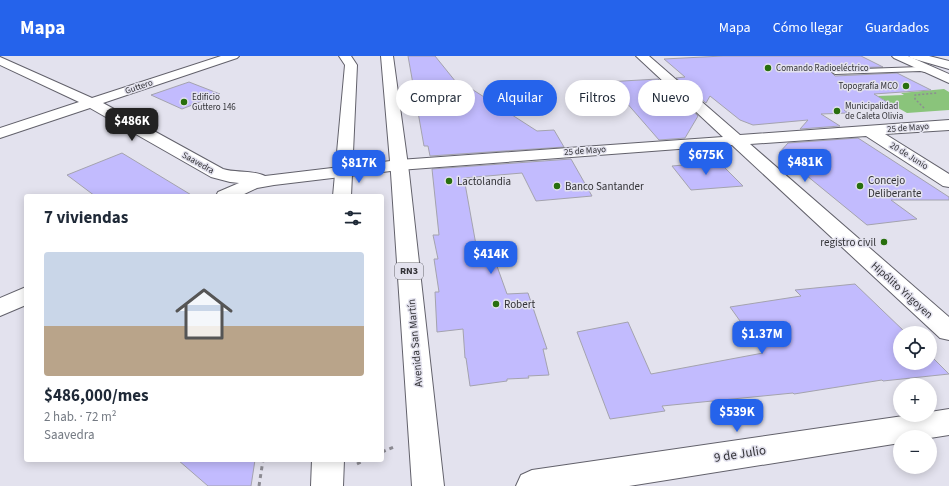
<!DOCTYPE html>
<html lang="es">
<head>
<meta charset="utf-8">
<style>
	body { margin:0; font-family:"Source Sans 3",sans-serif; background:#f2f2f3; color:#1f2937; height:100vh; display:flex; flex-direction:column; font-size:15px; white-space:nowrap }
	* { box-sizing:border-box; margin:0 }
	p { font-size:13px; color:#747a83 }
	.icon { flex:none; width:22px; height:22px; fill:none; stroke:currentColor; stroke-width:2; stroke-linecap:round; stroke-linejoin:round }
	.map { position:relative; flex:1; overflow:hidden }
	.side { position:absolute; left:24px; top:138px; width:360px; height:268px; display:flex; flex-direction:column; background:#fff; border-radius:4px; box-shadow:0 2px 10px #0003 }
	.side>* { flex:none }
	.top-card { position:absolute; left:396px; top:24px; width:380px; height:36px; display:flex; gap:8px }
	.fabs { position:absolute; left:893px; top:270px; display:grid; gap:8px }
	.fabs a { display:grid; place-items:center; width:44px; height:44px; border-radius:50%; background:#fff; box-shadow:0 2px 10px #0003; font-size:20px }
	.price { position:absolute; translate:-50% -34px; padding:0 9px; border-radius:8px; background:#2563eb; color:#fff; font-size:13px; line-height:26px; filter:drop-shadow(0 1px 2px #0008) }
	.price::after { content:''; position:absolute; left:50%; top:24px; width:12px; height:9px; margin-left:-6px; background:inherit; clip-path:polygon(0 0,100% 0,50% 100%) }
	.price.active { background:#222; color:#fff }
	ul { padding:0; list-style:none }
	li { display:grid; align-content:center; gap:8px; height:212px; padding:0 20px }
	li+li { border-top:1px solid #e0e1e3 }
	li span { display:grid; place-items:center; height:124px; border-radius:4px; color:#555 }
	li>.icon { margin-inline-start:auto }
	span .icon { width:72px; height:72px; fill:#fffc; stroke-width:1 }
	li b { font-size:17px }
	h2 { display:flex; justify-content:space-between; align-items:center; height:48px; padding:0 20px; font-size:17px }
	.pill { padding:0 14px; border-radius:18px; background:#fff; box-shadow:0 2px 10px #0003; font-size:14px; line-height:36px }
	.pill.active { background:#2563eb; color:#fff }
	header { display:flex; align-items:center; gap:24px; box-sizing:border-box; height:56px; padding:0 20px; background:#2563eb; color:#fff }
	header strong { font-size:19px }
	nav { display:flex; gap:22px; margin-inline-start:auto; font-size:14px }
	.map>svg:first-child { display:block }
	.green { fill:#8ac47b }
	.building { fill:#c2bbfe; stroke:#a4a3ae }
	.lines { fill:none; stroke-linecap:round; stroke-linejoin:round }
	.service-casing { stroke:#62616b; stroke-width:2 }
	.minor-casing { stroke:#62616b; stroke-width:2 }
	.tertiary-casing { stroke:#62616b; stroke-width:2 }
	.trunk-casing { stroke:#62616b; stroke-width:2 }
	.path-far1 { stroke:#8c8b93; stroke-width:1.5; stroke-dasharray:2 2; stroke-linecap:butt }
	.path { stroke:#8c8b93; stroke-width:3; stroke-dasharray:4 4; stroke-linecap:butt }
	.service { fill:#fff; fill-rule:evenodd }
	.minor { fill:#fff; fill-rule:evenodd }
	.tertiary { fill:#fff; fill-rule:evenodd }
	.trunk { fill:#fff; fill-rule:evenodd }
	.poi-dot { fill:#286f0d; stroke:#e3e2ee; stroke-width:1.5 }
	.labels { text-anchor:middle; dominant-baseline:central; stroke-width:3; stroke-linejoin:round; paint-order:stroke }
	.far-poi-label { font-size:9px; fill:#323236; stroke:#e3e2ee; text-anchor:start }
	.far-street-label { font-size:9px; fill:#323236; stroke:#e3e2ee }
	.shield { fill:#e3e2ee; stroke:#67676d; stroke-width:1 }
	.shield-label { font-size:10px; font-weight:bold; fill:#323236 }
	.poi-label { font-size:11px; fill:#323236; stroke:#e3e2ee; text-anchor:start }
	.street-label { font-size:11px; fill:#323236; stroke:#e3e2ee }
	.near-street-label { font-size:13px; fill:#323236; stroke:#e3e2ee }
</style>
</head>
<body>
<header>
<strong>Mapa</strong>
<nav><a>Mapa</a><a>Cómo llegar</a><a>Guardados</a></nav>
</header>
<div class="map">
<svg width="949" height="430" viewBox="0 0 949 430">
	<rect width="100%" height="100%" fill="#e3e2ee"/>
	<!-- green -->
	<path class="green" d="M 944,33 L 949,36 L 949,54 L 907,57 L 877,40 L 904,39 L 901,37 Z"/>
	<!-- building -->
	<path class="building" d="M 408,0 L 435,0 L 460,31 L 467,30 L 537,75 L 554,74 L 564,91 L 430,100 L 428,90 L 424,90 Z
		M 723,0 L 861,0 L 883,11 L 835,12 L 831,16 L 835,20 L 897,17 L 931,34 L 874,38 L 895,51 L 844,54 L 848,57 L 821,58 L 840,70 L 800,73 L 808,64 L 753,69 L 740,64 L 710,40 L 706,47 L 676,22 L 685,21 L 664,3 Z
		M 658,23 L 698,60 L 685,82 L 659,84 L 625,45 L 623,46 L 605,26 Z
		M 189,26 L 220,38 L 182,53 L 151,39 Z
		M 858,82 L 949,141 L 949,144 L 891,144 L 917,163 L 867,169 L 779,97 L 788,87 Z
		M 122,97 L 193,140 L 95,140 L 67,119 Z
		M 571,103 L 592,140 L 536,145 L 522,117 L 464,122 L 478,200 L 493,199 L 507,238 L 528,237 L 547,293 L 543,293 L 549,319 L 528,320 L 529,322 L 507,323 L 507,325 L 470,330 L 466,302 L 465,302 L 463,273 L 437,276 L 435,236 L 439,236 L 434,203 L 438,203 L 433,179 L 439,179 L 432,113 Z
		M 719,106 L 743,130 L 691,134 L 672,110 Z
		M 855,228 L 906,277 L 900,277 L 900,307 L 930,307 L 930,299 L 949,318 L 883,325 L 882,324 L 794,338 L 793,337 L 662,350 L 665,355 L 610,363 L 577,276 L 628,266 L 651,318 L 763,297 L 730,251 L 801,240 L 795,234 Z
		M 178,404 L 255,404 L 251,430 L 208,430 Z"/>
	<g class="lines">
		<defs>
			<path id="service" d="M 920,11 L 934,15 L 931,17 L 920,15 L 835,18 L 832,16 L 835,14 Z"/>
			<path id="minor" d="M 221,0 L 239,0 L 237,2 L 103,47 L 223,113 C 236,117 254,114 265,120 L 399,104 L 723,81 L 636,0 L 649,0 L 740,79 L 949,64 L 949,74 L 885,78 L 949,118 L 949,131 L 943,130 L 866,80 L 750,88 L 949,261 L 949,284 L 940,282 L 732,89 L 399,114 L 274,129 L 257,132 L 240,140 L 216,140 L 218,136 L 239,127 L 230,126 L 211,121 L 90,52 L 0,82 L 0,72 L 79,46 L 0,9 L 0,1 L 92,42 Z
				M 892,0 L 908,0 L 949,18 L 949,27 L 894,2 Z
				M 26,231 L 26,249 L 0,260 L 0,242 Z
				M 949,353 L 949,379 L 930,382 L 900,381 L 900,387 L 629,430 L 516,430 L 521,419 L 532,414 L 910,359 L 930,359 L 930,356 Z"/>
			<path id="tertiary" d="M 909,0 L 929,0 L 949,5 L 949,13 L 911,2 Z"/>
			<path id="trunk" d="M 339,0 L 351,0 L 357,9 L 351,140 L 333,140 L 345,9 Z
				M 381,0 L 393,0 L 409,117 L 444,430 L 412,430 L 391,117 Z
				M 312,404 L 344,404 L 343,430 L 311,430 Z"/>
		</defs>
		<!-- service casing -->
		<use href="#service" class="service-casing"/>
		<!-- minor casing -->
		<use href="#minor" class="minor-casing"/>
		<!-- tertiary casing -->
		<use href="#tertiary" class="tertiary-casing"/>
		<!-- trunk casing -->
		<use href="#trunk" class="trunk-casing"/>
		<!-- path-far1 -->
		<path class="path-far1" d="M 924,52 L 915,43 L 915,39 L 937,37"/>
		<!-- path -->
		<path class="path" d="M 382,396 L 396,390
			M 357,408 L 365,404
			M 259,430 L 263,404"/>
		<!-- service -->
		<use href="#service" class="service"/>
		<!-- minor -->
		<use href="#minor" class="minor"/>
		<!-- tertiary -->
		<use href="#tertiary" class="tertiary"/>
		<!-- trunk -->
		<use href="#trunk" class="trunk"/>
	</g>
	<!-- markers -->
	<g class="poi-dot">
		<circle cx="768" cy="12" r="4"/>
		<circle cx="906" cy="30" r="4"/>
		<circle cx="184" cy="46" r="4"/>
		<circle cx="837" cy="55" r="4"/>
		<circle cx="449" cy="125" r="4"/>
		<circle cx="557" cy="130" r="4"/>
		<circle cx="860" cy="130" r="4"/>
		<circle cx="884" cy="186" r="4"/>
		<circle cx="496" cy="248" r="4"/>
	</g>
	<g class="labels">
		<!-- far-poi labels -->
		<g class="far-poi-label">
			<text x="776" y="12">Comando Radioeléctrico</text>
			<text x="898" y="30" text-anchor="end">Topografía MCO</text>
			<text x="192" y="41">Edificio<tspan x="192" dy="10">Guttero 146</tspan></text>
			<text x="845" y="50">Municipalidad<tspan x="845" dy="10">de Caleta Olivia</tspan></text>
		</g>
		<!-- far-street labels -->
		<g class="far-street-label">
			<text transform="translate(139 31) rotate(-19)">Guttero</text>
			<text transform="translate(908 72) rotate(-4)">25 de Mayo</text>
			<text transform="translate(585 95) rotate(-4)">25 de Mayo</text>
			<text transform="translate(909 100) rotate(32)">20 de Junio</text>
			<text transform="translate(198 107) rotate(29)">Saavedra</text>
		</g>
		<!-- shield labels -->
		<rect class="shield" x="395" y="207" width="28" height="16" rx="3"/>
		<g class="shield-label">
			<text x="409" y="215">RN3</text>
		</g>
		<!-- poi labels -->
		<g class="poi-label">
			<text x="868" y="124">Concejo<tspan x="868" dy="13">Deliberante</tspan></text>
			<text x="457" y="125">Lactolandia</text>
			<text x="565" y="130">Banco Santander</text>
			<text x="876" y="186" text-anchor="end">registro civil</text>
			<text x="504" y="248">Robert</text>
		</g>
		<!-- street labels -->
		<g class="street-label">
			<text transform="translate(902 234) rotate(42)">Hipólito Yrigoyen</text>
			<text transform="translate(415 287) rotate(-95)">Avenida San Martín</text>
		</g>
		<!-- near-street labels -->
		<g class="near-street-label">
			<text transform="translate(740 398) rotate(-9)">9 de Julio</text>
		</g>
	</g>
</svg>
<div class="fabs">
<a><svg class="icon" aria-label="locate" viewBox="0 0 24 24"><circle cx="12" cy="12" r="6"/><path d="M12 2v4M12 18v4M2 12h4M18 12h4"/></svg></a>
<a>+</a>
<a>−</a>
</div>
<b class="price active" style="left:132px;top:86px">$486K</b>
<b class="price" style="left:706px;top:120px">$675K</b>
<b class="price" style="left:805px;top:127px">$481K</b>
<b class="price" style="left:359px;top:128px">$817K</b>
<b class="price" style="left:491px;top:219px">$414K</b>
<b class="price" style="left:762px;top:299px">$1.37M</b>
<b class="price" style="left:737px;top:377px">$539K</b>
<div class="top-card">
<a class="pill">Comprar</a>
<a class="pill active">Alquilar</a>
<a class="pill">Filtros</a>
<a class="pill">Nuevo</a>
</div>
<section class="side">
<h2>7 viviendas<svg class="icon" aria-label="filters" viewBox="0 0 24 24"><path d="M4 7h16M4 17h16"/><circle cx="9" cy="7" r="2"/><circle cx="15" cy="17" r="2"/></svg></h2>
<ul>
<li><span style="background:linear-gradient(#c9d6e8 60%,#b9a48a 0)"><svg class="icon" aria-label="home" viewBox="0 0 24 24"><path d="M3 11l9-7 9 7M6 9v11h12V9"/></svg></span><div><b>$486,000/mes</b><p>2 hab. · 72 m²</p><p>Saavedra</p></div></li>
</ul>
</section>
</div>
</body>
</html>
